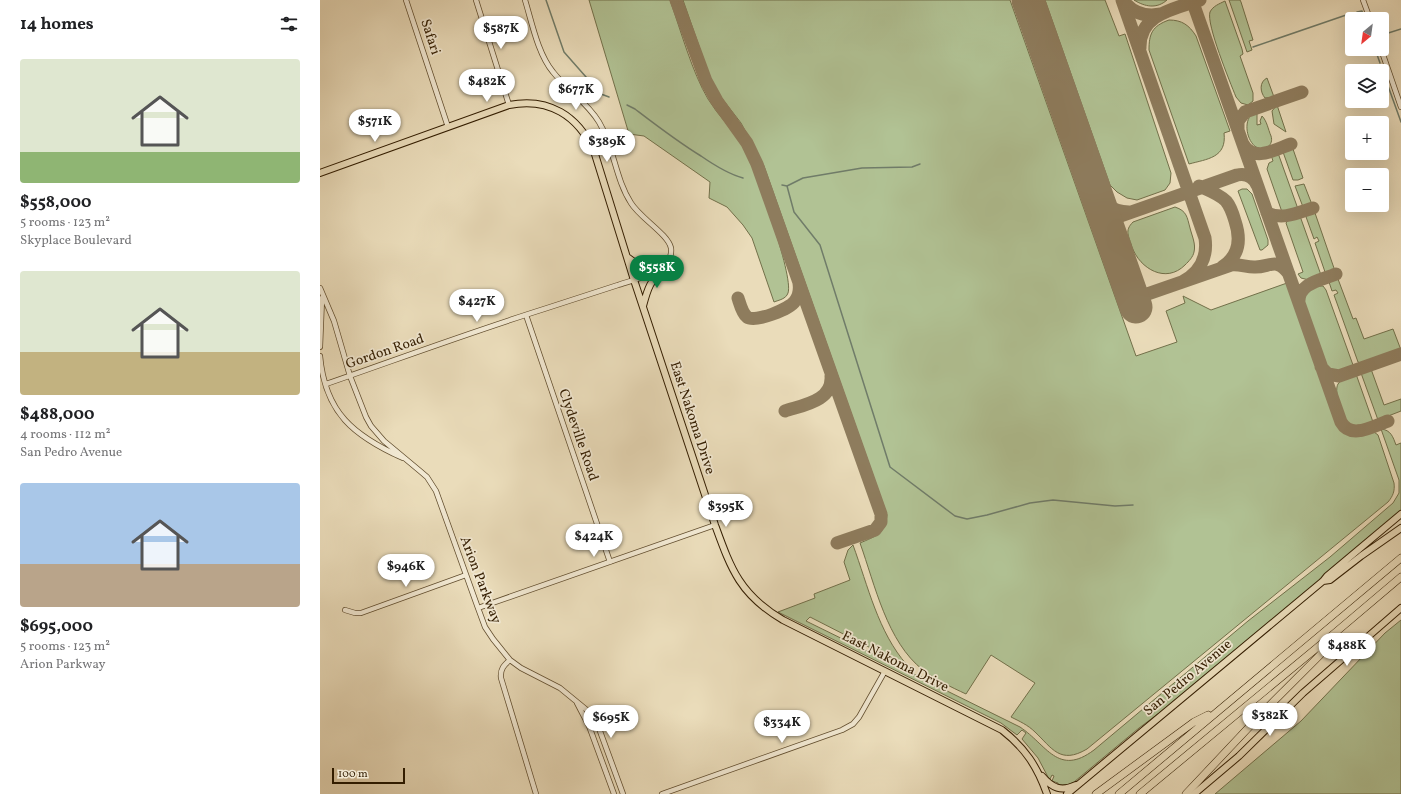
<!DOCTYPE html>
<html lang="en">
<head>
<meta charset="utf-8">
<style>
	body { margin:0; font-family:Vollkorn,serif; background:#f2f2f2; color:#202124; height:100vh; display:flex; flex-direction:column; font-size:15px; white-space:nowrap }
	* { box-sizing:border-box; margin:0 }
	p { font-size:13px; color:#757577 }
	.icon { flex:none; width:22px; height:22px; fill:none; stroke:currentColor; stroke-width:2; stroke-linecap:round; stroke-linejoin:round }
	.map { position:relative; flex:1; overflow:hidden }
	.sheet { display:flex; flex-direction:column; background:#fff; width:320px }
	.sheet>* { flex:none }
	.needle { width:26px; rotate:209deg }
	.fabs { position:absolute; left:1025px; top:12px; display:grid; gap:8px }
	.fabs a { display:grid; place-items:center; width:44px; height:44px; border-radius:4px; background:#fff; box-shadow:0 4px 16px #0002; font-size:20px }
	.scale { position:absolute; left:12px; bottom:10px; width:73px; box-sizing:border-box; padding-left:4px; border:2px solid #331d00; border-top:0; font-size:11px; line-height:14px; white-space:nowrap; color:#331d00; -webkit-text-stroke:3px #f1e8d2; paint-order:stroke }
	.price { position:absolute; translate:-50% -34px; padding:0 9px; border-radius:14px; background:#fff; color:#222; font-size:13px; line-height:26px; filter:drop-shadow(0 1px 2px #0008) }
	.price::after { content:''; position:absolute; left:50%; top:24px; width:12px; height:9px; margin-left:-6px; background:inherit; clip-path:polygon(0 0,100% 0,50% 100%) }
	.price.active { background:#0b8043; color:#fff }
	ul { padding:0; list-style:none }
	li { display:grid; align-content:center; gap:8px; height:212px; padding:0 20px }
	li span { display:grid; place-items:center; height:124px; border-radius:4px; color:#555 }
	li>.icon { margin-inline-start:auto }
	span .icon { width:72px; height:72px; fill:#fffc; stroke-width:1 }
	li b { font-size:17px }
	h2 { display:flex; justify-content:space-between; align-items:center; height:48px; padding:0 20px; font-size:17px }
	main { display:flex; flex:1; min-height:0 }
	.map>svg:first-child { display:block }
	.green { fill:#b1c294; stroke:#72704a }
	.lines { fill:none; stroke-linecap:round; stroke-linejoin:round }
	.stream { stroke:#707c69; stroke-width:1.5 }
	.taxiway { stroke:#8e7c5d; stroke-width:13 }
	.runway { stroke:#8e7c5d; stroke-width:33 }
	.minor-casing { stroke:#614d2e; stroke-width:6 }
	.major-casing { stroke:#331d00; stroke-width:8 }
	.highway-casing { stroke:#331d00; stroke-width:8 }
	.minor { stroke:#f1e8d2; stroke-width:4.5 }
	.major { stroke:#eadcba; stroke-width:6 }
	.highway { stroke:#eadcba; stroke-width:7 }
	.labels { text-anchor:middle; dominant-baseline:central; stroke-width:3.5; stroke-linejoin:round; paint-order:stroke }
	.street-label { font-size:14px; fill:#331d00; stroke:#f1e8d2 }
</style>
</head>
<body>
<main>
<section class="sheet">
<h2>14 homes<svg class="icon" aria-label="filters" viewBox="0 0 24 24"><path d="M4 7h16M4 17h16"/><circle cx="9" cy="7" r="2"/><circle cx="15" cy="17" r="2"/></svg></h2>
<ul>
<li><span style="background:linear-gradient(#dfe7d0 75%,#8fb573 0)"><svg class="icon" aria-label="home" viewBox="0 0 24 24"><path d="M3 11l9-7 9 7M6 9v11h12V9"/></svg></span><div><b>$558,000</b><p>5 rooms · 123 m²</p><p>Skyplace Boulevard</p></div></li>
<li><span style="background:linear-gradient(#dfe7d0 65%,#c2b280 0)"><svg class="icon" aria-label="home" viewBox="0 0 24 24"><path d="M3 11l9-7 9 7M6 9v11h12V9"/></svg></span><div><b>$488,000</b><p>4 rooms · 112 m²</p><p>San Pedro Avenue</p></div></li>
<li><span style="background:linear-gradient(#a9c7e8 65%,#b9a48a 0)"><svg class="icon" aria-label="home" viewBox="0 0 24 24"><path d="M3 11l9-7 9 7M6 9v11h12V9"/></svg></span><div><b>$695,000</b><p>5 rooms · 123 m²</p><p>Arion Parkway</p></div></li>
</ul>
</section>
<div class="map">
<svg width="1081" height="794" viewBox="0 0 1081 794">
	<rect width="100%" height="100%" fill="#eadcba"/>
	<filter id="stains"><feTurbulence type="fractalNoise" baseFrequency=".005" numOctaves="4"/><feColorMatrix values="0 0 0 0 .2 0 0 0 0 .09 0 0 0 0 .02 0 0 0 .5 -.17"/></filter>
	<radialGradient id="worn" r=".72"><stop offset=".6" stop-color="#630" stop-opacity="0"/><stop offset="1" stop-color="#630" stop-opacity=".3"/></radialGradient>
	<!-- green -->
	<path class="green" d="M 269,0 L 350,0 C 361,31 372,72 388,99 C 398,116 413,129 423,146 C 434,165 474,276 468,293 C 466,299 459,300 454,302 L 432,238 L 423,225 L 407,207 L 389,198 L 390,182 L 324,136 L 309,134 Z
		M 363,0 L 690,0 L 816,356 L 857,342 L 846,311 L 865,303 L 863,296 L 891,310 L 967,283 L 1016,423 C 1021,432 1030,438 1041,436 C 1045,435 1049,433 1054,432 L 1058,435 L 1074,483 C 1075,491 1073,496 1068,502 L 767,749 C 740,765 732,748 715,732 C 708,725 699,721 691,717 L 715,683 L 671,655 L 646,694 C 631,687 616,680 603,670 C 567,642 555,585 540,543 C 556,536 565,534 567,515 L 444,166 L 421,123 L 397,92 L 388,72 Z
		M 725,0 L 785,0 L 799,36 L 805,34 L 851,173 L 850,183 L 845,190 L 817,200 L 807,198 L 797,192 L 790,185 Z
		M 814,0 L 847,0 C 837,9 825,7 814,0 Z
		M 909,0 L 920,0 L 921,2 L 933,40 L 929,41 L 932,50 L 927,52 Z
		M 905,1 L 922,49 L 923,54 L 920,56 L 933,93 L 933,101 L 928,105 L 921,103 L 916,97 C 910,82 886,24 890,12 C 893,6 899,4 905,1 Z
		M 849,20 C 862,20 869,25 876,36 L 910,131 L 904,133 C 907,158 887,159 869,164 L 829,50 C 829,34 832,26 849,20 Z
		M 947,78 L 954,97 L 945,98 C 940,92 939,82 947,78 Z
		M 957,105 L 966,132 L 954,124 L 952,111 Z
		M 932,114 L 937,114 L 937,125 L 941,124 L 940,121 L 942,116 C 947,121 948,129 951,136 C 954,145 945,152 936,147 C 927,141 923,122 932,114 Z
		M 969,149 L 973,149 L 983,178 L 978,180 L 973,180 L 963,152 Z
		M 958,153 L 978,209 L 965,213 L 962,212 L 947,169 L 949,163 L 953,161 L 951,155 Z
		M 984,184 L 991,202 L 990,204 L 983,207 L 975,186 Z
		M 922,189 L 927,189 L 932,194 L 948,240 L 948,245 L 942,250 L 940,250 L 918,191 Z
		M 855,207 C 867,211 867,217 870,228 C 872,236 876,244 874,252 C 873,257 869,261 865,265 C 846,284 820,269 812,247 C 809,236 804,231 813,222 Z
		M 993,212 L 995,213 L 1015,271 L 1009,273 L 1005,272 L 1004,269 L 995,243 L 999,241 L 997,237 L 994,239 L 985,214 Z
		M 980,216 L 1001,275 L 1000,277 L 989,280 L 981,278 L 978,274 L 983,272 L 966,223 L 969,219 Z
		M 1018,279 L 1033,319 L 1036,318 L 1044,339 L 1073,329 L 1081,350 L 1042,364 L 1038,362 L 1014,295 L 1018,293 L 1016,290 L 1012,291 L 1009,282 Z
		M 998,286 L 1003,286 L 1006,290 L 1033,365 L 1033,368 C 1019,372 1011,376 1004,361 L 984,302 C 984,292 990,289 998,286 Z
		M 1051,369 L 1064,405 L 1081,399 L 1081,411 L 1058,420 L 1041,373 Z
		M 1036,374 L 1053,422 C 1047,424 1039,429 1032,427 C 1024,424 1013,392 1018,384 C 1022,378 1030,377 1036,374 Z
		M 1061,429 C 1071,430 1073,437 1076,445 L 1081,443 L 1081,513 L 850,705 L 819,728 L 754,782 L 748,785 L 738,785 L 738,783 L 732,781 L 734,776 L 732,775 L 730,779 L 728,777 L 718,758 L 702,739 L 706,733 L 702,730 L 697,735 L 681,723 L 458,612 L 495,598 L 494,594 L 530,580 L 524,562 L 528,550 L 533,545 C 548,586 558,632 587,665 L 586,666 L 490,617 L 486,621 L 598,676 L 600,676 L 619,687 L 700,727 C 727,745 738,777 774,750 L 928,621 L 1010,557 L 1073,503 L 1079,493 L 1079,480 Z
		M 1081,620 L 1081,794 L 895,794 L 981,721 L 1065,633 Z"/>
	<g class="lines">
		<!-- stream -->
		<path class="stream" d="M 226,0 L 244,52 L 281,94 L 289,97
			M 1037,12 L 1042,11 L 1045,19
			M 1062,35 L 1081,29
			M 933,47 L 1032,13
			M 1055,49 L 1060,63
			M 1063,72 L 1081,122
			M 307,105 L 315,109 C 336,125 358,142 381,156 C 394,165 408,174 423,178
			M 462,185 L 467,186 L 483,178 L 542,168 L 592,167 L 600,164
			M 467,186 L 474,212 L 500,245 L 570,467 L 635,516 L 647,519 L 667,515 L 710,503 L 733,500 L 795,506 L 813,505"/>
		<!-- taxiway -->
		<path class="taxiway" d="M 356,0 L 386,81 L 397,101 L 427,143 L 437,164 L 561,514 L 561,522 L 555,530 L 517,543
			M 802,0 L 885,238 C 888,258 879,273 862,282
			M 803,0 C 812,13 825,17 841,14
			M 872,0 L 1021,422 C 1031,440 1053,426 1068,421
			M 820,48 C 819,14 854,9 880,0
			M 918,130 L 918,121 L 925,112 L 982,92
			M 923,144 C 934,163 956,149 971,144
			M 774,186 C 783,202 789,212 809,212
			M 879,186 C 888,190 899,194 906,201 C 911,207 913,214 915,221 C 921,239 920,256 902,267
			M 947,213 C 963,220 977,213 993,208
			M 786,221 L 917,175 C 926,173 933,176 937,185
			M 418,298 C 420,304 422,313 427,317 C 435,323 470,309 475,301 C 479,296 480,290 479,283
			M 813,299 L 911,265 C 919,264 926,267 934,267 C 949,268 956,256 969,274
			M 979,303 C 977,283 1002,280 1016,274
			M 1001,367 L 1008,374 L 1019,376 L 1081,354
			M 465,411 C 483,405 513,401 511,376"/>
		<!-- runway -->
		<path class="runway" d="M 708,0 L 816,307"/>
		<defs>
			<path id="minor" d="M 86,0 L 128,127
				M 156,0 L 189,105
				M 1043,0 L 1050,19
				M 1061,49 L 1081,107
				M 0,288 L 14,321 L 30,376 L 46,417 L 51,426 L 64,441 L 100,471 L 107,477 L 116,491 L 158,608 L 165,627 L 173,639 L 190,660 L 201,668 L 240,688 L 268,711 L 277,723 L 303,794
				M 206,315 L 290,562
				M 0,347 L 2,298
				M 0,356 C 5,413 34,436 83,458
				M 6,384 C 78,359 151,332 224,309 C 248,301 273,293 298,285 C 312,280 329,277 342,268 C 348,264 352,256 351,248 C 348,234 320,218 311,203 C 295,178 294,147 279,122 C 267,102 247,90 233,72 C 218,54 212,23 205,0
				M 158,608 L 395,525
				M 25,610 L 35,613 L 41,613 L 146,575
				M 190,660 C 184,665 180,669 181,678 L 216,794
				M 257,703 L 269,726 L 294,794
				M 342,794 L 522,730 L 533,724 L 539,717 L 565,671"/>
			<path id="major" d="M 0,173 L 189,105 C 229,97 258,116 274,151 L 314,280 L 395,525 C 411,569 420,595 463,620 L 682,730 C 705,748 717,766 727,794
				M 307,257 C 323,269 324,269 344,267
				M 323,306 C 328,287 330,282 344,267
				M 1003,581 L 1010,580 L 1041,556 L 1081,528
				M 722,776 C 732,788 741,792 756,785
				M 747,794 L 1003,581 L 1007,576 L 1081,514
				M 874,794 L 919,756 L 983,693 L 1081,608"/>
			<path id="highway" d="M 776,794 L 874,722 L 888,715
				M 799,794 L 1081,558
				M 820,794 L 1016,632 L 1081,577
				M 866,794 L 947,708 L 1000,655 L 1011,640"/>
		</defs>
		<!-- minor casing -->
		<use href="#minor" class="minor-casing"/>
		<!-- major casing -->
		<use href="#major" class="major-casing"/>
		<!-- highway casing -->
		<use href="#highway" class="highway-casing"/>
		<!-- minor -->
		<use href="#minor" class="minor"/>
		<!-- major -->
		<use href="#major" class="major"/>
		<!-- highway -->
		<use href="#highway" class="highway"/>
	</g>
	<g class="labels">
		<!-- street labels -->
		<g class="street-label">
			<text transform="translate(110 37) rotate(72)">Safari</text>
			<text transform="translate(65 352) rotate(-19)">Gordon Road</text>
			<text transform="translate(372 418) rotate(72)">East Nakoma Drive</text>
			<text transform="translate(258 435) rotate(71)">Clydeville Road</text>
			<text transform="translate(160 580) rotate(69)">Arion Parkway</text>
			<text transform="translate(575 662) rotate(27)">East Nakoma Drive</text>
			<text transform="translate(868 678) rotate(-40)">San Pedro Avenue</text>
		</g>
	</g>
	<rect width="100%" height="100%" filter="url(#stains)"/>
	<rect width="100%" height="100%" fill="url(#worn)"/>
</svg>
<div class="fabs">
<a><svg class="needle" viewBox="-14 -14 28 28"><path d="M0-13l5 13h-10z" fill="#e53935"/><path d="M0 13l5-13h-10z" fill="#757577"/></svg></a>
<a><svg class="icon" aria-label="layers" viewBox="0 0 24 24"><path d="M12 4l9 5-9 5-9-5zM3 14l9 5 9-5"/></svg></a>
<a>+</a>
<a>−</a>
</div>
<div class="scale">100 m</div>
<b class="price" style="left:181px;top:50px">$587K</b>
<b class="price" style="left:167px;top:103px">$482K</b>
<b class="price" style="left:256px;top:111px">$677K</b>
<b class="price" style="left:55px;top:143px">$571K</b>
<b class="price" style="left:287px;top:163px">$389K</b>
<b class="price active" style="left:337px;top:289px">$558K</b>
<b class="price" style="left:157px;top:323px">$427K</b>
<b class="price" style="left:406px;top:528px">$395K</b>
<b class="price" style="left:274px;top:558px">$424K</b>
<b class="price" style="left:86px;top:588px">$946K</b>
<b class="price" style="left:1027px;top:667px">$488K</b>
<b class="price" style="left:950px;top:737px">$382K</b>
<b class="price" style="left:291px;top:739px">$695K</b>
<b class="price" style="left:462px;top:744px">$334K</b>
</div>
</main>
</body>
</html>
